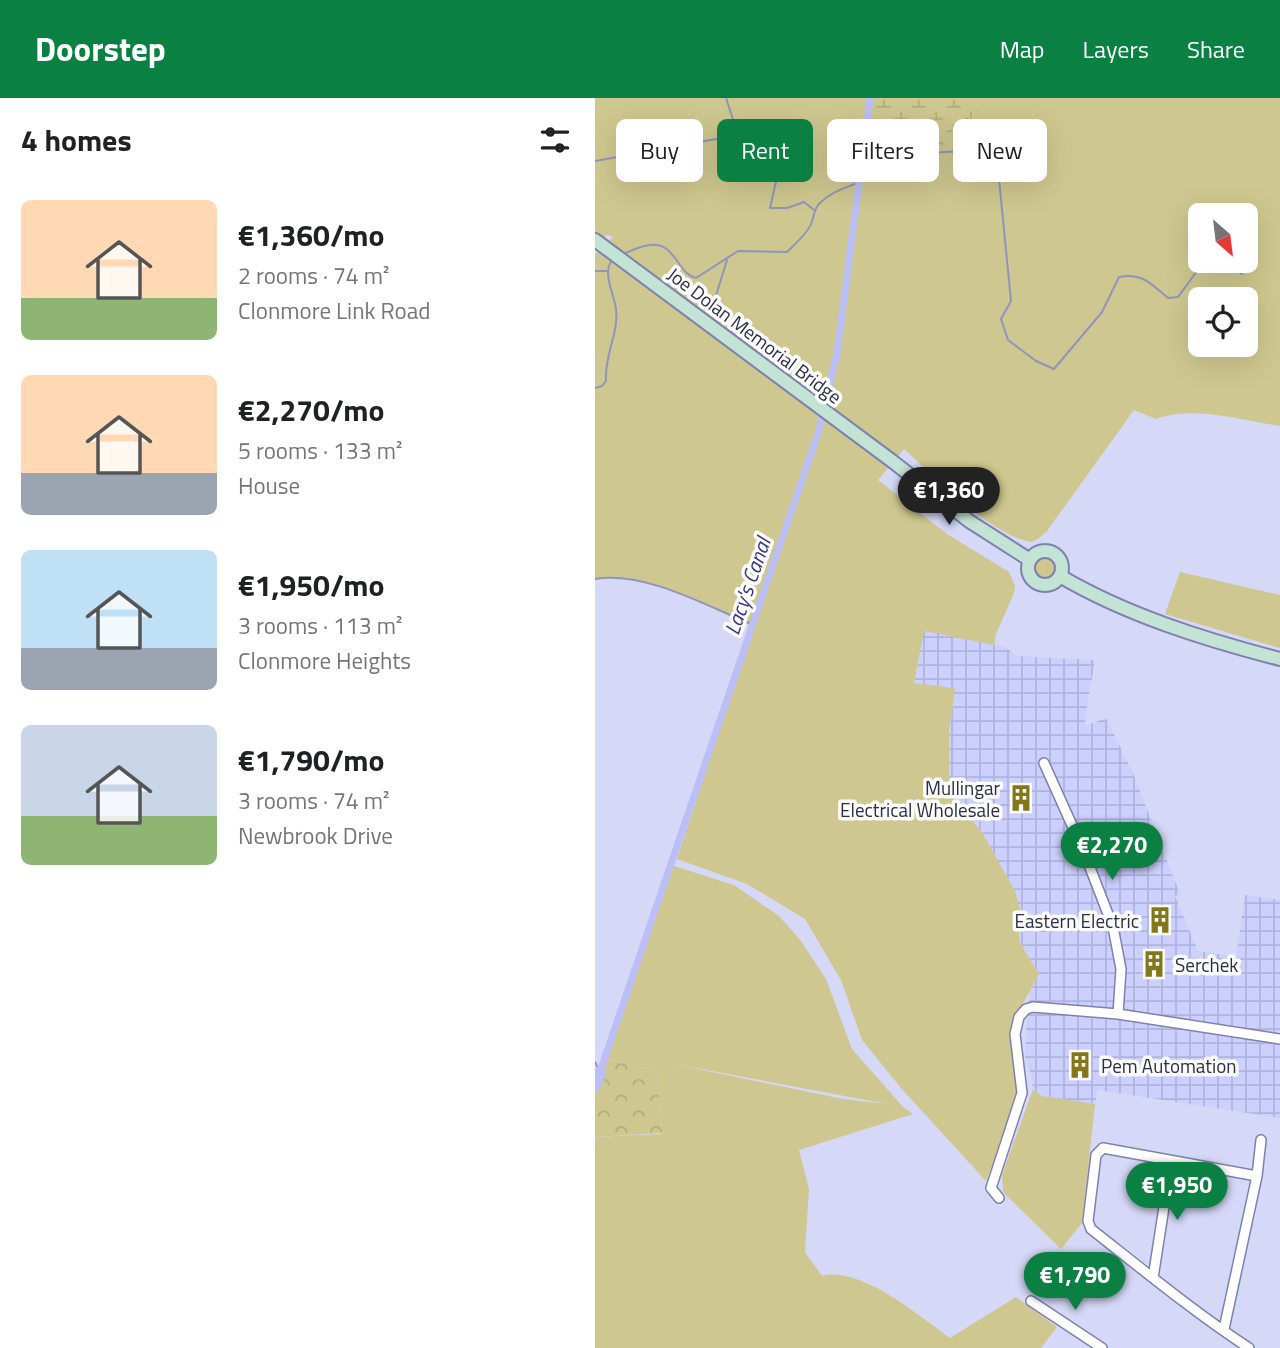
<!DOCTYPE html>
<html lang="en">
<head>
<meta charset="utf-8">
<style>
	body { margin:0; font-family:"Titillium Web",sans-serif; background:#f2f2f2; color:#202124; height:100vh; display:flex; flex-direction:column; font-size:26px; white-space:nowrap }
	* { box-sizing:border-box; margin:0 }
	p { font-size:23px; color:#757577 }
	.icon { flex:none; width:38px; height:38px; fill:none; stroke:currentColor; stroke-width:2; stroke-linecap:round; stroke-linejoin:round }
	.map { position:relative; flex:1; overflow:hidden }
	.side { display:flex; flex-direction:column; background:#fff; width:595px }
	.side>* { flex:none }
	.guide { position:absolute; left:21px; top:21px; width:558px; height:63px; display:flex; gap:14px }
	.needle { width:46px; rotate:152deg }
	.buttons { position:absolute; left:593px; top:105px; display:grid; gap:14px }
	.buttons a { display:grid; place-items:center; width:70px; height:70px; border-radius:10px; background:#fff; box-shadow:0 7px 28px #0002; font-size:35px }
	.price { position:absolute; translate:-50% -60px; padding:0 16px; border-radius:24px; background:#0b8043; color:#fff; font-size:23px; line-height:46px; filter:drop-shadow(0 2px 4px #0008) }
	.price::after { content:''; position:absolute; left:50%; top:42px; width:21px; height:16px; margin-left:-10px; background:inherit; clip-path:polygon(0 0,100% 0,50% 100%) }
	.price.current { background:#222; color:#fff }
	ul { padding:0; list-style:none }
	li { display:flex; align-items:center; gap:21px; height:175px; padding:0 21px }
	li span { display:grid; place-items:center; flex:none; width:196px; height:140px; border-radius:10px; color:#555 }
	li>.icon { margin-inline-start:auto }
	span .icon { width:84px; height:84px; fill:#fffc; stroke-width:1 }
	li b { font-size:30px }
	h2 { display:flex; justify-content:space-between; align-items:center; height:84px; padding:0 21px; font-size:30px }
	.chip { padding:0 24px; border-radius:10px; background:#fff; box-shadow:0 7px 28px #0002; font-size:24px; line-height:63px }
	.chip.current { background:#0b8043; color:#fff }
	header { display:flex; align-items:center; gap:42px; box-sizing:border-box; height:98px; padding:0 35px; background:#0b8043; color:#fff }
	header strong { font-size:33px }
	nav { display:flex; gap:38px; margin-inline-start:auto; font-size:24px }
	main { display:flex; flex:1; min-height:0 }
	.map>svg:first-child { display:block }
	.industrial { fill:url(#industrial-grid) }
	.green { fill:#cec78f; fill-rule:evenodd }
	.forest { fill:url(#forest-crowns) }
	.wetland { fill:url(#wetland-marsh) }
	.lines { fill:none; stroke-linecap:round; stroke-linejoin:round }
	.stream { stroke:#9094bf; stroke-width:2 }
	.canal { stroke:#bbbff5; stroke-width:7 }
	.river { stroke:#bbbff5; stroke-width:12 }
	.street-casing { stroke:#7e81b0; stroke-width:12 }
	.secondary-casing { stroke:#7e81b0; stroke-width:16 }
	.street { stroke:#fff; stroke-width:9 }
	.secondary { stroke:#c3e3d5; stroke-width:12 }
	.labels { text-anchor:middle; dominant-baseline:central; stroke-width:7; stroke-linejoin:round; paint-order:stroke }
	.street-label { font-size:19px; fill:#2d2e42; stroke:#fbfbfb }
	.poi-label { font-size:19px; fill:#2d2e42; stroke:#fbfbfb; text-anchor:end }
	.water-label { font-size:21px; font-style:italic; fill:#38337f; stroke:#fbfbfb }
</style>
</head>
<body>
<header>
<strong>Doorstep</strong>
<nav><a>Map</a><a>Layers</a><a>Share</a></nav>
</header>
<main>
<section class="side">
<h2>4 homes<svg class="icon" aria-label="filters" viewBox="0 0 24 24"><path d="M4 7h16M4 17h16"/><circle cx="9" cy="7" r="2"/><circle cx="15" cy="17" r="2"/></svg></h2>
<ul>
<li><span style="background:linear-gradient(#ffd9b3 70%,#8fb573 0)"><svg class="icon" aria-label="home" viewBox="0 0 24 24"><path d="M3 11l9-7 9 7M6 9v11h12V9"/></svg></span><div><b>€1,360/mo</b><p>2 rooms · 74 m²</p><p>Clonmore Link Road</p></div></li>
<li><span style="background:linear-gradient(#ffd9b3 70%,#9aa5b1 0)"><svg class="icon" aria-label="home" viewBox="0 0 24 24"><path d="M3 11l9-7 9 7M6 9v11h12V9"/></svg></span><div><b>€2,270/mo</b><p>5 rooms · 133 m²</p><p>House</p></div></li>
<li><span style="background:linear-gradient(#bfe0f5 70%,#9aa5b1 0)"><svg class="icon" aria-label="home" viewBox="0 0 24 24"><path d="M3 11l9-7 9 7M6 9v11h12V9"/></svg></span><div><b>€1,950/mo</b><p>3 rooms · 113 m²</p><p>Clonmore Heights</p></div></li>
<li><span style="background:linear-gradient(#c9d6e8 65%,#8fb573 0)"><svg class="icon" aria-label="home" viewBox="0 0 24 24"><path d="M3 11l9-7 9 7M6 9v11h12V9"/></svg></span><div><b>€1,790/mo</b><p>3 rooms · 74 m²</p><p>Newbrook Drive</p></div></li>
</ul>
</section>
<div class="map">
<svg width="685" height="1250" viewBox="0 0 685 1250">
	<defs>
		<pattern id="industrial-grid" width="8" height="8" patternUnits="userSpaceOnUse" patternTransform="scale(1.75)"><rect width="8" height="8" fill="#ccd0ff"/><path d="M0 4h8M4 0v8" fill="none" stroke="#b0b3dc"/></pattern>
		<pattern id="forest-crowns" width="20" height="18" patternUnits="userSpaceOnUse" patternTransform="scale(1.75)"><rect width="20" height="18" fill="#cec78f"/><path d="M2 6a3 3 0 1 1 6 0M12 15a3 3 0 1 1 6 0" fill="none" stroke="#b1ab7d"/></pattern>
		<pattern id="wetland-marsh" width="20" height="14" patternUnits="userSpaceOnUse" patternTransform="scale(1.75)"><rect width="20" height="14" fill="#cec78f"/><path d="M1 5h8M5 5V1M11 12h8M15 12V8" fill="none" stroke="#b1ab7d"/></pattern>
	</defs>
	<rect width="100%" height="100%" fill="#d5d8f7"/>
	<!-- industrial -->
	<path class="industrial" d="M 329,532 L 410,549 L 422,558 L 500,562 L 490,620 L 490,628 L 511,620 L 538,675 L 585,796 L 580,798 L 603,853 L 641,859 L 650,797 L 685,802 L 685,1020 L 503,992 L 500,1006 L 447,998 L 438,991 L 436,977 L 430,959 L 431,934 L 435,894 L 444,876 L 425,845 L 423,829 L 428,824 L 420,793 L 388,736 L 361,702 L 354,688 L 354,634 L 360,590 L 319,586 Z"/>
	<!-- green -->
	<path class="green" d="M 0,0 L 275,0 L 266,84 L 314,61 L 362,53 L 385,0 L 685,0 L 685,328 C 645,322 599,307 561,321 L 539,312 L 452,433 L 444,440 L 437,444 C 396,438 339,378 309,351 L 283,382 L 352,436 L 414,474 L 420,488 L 419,495 L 401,536 L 399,547 L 329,533 L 319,585 L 360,590 L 354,634 L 354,686 L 361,702 L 388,736 L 420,793 L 429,824 L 423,829 L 425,845 L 444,876 C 430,905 413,922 417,957 C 418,966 423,975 423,983 C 422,1017 403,1052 391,1083 L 306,990 L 267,942 L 246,882 L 210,821 L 152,786 L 82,761 L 158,529 C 111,509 52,473 0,481 L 0,156 L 18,139 L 12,137 L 0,151 ZM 606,117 L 651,117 L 651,163 L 606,163 ZM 606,201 L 651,201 L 651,247 L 606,247 Z
		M438 470a12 12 0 1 1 24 0a12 12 0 1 1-24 0Z
		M 585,474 L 685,497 L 685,550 L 570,516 Z
		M 79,768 L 139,787 L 184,818 L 206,843 L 231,881 L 257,951 L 308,1009 L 318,1016 L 204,1052 L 214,1091 L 210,1154 L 227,1178 C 265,1167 324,1218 355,1240 L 421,1199 L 462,1229 L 446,1250 L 0,1250 L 0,1039 L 67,1036 L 63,973 L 9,961 ZM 74,965 L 292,1006 L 248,1001 Z
		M 438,991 L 447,998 L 500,1006 L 487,1125 L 466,1151 L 408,1094 L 407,1077 Z"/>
	<!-- forest -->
	<path class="forest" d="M 9,961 L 63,973 L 67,1035 L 0,1039 L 0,988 Z"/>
	<!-- wetland -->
	<path class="wetland" d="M 275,0 L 385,0 L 362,53 L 314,61 L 265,84 Z"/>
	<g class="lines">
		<!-- stream -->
		<path class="stream" d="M 131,0 L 143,37 L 179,41 L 185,66 L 175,110 L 192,110 L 209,104 L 219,112
			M 0,63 L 143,37
			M 28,156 C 36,153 45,148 54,147 C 81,143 81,175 101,180 L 143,153 L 192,154 C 200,146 212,136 216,126 C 219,119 219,111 224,106 C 236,93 251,90 267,83 C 313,65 356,34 403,71 L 416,203 L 406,221 L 413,242 L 441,263 L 459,271 L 507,214 L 524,179 C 547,174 556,186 573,200 L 583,199 L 605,169 L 616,163
			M 625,163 L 647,176
			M 0,173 L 13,173
			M 119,204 L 132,162
			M 0,290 L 7,288 L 11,283 C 9,258 24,235 21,211 C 19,196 7,175 17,162
			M 0,481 C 51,473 111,508 159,527
			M 0,964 L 5,974"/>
		<!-- canal -->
		<path class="canal" d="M 5,974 L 223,335 L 242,255 L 275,0"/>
		<!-- river -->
		<path class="river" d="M 0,988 L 5,974"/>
		<defs>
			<path id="street" d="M 449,665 L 489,754 L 518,829 L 526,871 L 523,916
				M 662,1078 L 666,1042
				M 404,1100 L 396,1090 L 427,995 L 420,936 L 424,919 L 431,911 L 438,909 L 523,916 L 685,941
				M 558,1180 L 576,1064
				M 436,1203 L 507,1250
				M 629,1231 L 662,1078 L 508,1050 L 501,1057 L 493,1123 L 496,1131 C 547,1171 599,1214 654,1250"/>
			<path id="secondary" d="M 0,142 L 297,363 L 374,423 L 435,462
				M433 470a17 17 0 1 1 34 0a17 17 0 1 1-34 0Z
				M 465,478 C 531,517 611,542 685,561"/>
		</defs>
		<!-- street casing -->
		<use href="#street" class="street-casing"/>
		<!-- secondary casing -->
		<use href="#secondary" class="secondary-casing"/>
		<!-- street -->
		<use href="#street" class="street"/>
		<!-- secondary -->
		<use href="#secondary" class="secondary"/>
	</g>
	<!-- icons -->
	<defs>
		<symbol id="building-bare" viewBox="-9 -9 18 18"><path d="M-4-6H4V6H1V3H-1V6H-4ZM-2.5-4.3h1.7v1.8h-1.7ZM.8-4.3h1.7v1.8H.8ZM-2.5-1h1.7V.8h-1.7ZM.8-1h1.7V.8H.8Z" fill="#83771a" stroke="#fbfbfb" stroke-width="2.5" paint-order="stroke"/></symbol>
	</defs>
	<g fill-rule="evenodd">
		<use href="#building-bare" x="407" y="681" width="38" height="38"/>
		<use href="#building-bare" x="546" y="803" width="38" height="38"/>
		<use href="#building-bare" x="540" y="847" width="38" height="38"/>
		<use href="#building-bare" x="466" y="948" width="38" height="38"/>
	</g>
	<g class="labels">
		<!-- street labels -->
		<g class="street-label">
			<text transform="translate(160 237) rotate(37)">Joe Dolan Memorial Bridge</text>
		</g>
		<!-- poi labels -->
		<g class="poi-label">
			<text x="405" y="689">Mullingar<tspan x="405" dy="22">Electrical Wholesale</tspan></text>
			<text x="544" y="822">Eastern Electric</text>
			<text x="580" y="866" text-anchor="start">Serchek</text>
			<text x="506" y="967" text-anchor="start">Pem Automation</text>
		</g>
		<!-- water labels -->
		<g class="water-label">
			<text transform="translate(152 488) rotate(-71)">Lacy's Canal</text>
		</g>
	</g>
</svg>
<div class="buttons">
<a><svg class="needle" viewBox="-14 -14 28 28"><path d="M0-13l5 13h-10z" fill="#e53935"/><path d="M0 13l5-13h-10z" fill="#757577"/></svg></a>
<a><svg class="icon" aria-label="locate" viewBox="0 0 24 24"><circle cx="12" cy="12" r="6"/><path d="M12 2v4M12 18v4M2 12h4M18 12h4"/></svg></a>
</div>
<b class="price current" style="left:354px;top:429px">€1,360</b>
<b class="price" style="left:517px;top:784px">€2,270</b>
<b class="price" style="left:582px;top:1124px">€1,950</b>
<b class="price" style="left:480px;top:1214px">€1,790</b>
<div class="guide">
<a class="chip">Buy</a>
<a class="chip current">Rent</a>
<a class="chip">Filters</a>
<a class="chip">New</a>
</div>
</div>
</main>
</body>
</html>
